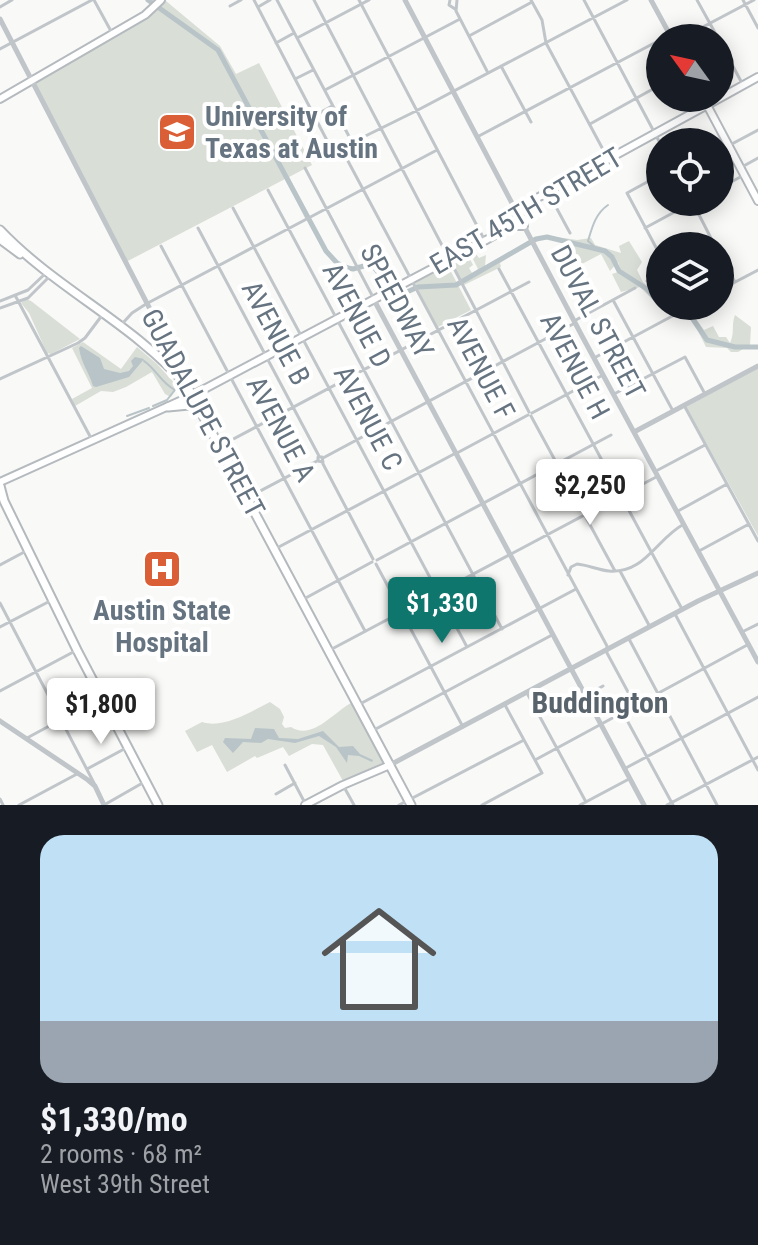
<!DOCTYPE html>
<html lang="en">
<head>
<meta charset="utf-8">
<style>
	body { margin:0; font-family:"Roboto Condensed",sans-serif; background:#20242c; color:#f1f3f6; height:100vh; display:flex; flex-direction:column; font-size:30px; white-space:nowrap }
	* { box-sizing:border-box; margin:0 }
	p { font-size:26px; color:#9ea1a6 }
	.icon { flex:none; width:44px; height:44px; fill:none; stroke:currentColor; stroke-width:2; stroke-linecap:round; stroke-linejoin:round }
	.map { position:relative; height:805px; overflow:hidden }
	.panel { display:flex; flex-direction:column; background:#171b24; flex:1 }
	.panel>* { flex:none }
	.needle { width:52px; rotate:303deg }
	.fabs { position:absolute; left:646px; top:24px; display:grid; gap:16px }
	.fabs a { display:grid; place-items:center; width:88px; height:88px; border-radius:50%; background:#171b24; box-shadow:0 4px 20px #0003; font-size:40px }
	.price { position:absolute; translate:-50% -68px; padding:0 18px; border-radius:8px; background:#fff; color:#222; font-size:26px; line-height:52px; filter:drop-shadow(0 2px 4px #0008) }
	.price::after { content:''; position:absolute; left:50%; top:48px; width:24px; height:18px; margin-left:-12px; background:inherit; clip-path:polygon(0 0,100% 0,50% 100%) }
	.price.on { background:#0f766e; color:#fff }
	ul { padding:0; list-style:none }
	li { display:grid; align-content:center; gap:16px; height:424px; padding:0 40px }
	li+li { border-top:2px solid #363941 }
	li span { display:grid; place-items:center; height:248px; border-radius:24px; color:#555 }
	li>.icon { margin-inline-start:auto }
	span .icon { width:144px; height:144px; fill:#fffc; stroke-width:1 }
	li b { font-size:34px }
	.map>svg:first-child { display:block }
	.green { fill:#d9ded7 }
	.water { fill:#b9c4c8 }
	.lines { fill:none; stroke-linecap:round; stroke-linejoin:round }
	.stream { stroke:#b9c4c8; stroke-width:2 }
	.river { stroke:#b9c4c8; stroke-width:5 }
	.secondary-casing { stroke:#b5babf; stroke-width:10 }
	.primary-casing { stroke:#b4b9bd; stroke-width:11 }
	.minor { stroke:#c0c5c9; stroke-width:3 }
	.tertiary { stroke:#c0c5c9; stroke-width:5 }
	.secondary { stroke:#fff; stroke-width:6 }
	.primary { stroke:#fff; stroke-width:7 }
	.labels { text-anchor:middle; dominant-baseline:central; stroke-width:8; stroke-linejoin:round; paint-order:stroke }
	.poi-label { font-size:28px; font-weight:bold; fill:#667481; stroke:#fff; text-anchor:start }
	.street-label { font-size:28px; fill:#667481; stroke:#fff }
	.neighbourhood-label { font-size:30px; font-weight:bold; fill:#58636c; stroke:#fff }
</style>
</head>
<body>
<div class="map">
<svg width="758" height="805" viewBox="0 0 758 805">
	<rect width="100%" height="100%" fill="#f9f9f7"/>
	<!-- green -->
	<path class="green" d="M 166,1 L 220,46 L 236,74 L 259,63 L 312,165 L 289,177 L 309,215 L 305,218 L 285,179 L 124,263 L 32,80 Z
		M 550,236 L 577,240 L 591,238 L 595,245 L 621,253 L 619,246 L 629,241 L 642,262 L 637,270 L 643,282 L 660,299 L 660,306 L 683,306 L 667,314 L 640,287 L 621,292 L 612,274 L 621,271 L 618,262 L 610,271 L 601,254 L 582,264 C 571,246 559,232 536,242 L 534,237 Z
		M 528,241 L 529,245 L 500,263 L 501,267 L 464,285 L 452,263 L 468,255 L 473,265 L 469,268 L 472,273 L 478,269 L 473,259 L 476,254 L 479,258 L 486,255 L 485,266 Z
		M 447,264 L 471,310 L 438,327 L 414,282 Z
		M 26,299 L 31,301 L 80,339 L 51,354 L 47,353 L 29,313 L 21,303 Z
		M 690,310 L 704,330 L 713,326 L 719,337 L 726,337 L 730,343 C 735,333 731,325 735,315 L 751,327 L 750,345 L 738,352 L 731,352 L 727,348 L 706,347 L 692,319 L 685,313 Z
		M 83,342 L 121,369 L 137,347 L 157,364 L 178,387 L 171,397 L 165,394 L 152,372 L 126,387 L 113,392 L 101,391 L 75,406 L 72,399 L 92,388 L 72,348 Z
		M 758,368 L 758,536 L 686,407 Z
		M 270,702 L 280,709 L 284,717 L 282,724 L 285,728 L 291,727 C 312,741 334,712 351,703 L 384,762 L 343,781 L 323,745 L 312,744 L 289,756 L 283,747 L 257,758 L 255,756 L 227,772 L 212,745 L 197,752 L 185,731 L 202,722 C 224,729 250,712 270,702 Z"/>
	<!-- water -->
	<path class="water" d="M 81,346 L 100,358 L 104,369 L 120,373 L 129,371 L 133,366 L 131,361 L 135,357 L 144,359 L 129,377 L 96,387 L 93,386 C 89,372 81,363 79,348 Z
		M 255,728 L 274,729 L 279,738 L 298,739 L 323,731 L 339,747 L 353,746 L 360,754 L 373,760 L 372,762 L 359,756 L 348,755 L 347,763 L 336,747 L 319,736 L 295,743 L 268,739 L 261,743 L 243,742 L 233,753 L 223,742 L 225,738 L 251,739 Z"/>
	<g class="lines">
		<!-- stream -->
		<path class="stream" d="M 596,248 L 588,241 C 592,228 595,214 608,205
			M 144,361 C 157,370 161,383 175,390
			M 153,406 L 167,400 L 174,391
			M 127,416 L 149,408"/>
		<!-- river -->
		<path class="river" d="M 148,0 L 218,50 L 326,251 L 337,263 L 348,268 L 353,269 L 371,264 L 398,296 L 418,287 L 456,285 L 536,239 L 547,237 L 605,251 L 612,257 L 619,271 L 647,289 L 660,304
			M 662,306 L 681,308 L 688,312 L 707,340 L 735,347 L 758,347"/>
		<defs>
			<path id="secondary" d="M 720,98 L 758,77
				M 0,99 L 145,15 L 161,0
				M 707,105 L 758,201
				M 511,226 L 524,226
				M 0,482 L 193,395 L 488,239 L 511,226 L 528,203 L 720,98
				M 305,805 L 343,785 L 390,765"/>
			<path id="primary" d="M 0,230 C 56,289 134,324 187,386 L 411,805
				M 0,239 L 20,254
				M 168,407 L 189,405 L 200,412
				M 0,486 L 4,501 L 77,650 L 158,805"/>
		</defs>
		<!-- secondary casing -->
		<use href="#secondary" class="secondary-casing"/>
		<!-- primary casing -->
		<use href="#primary" class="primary-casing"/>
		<!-- minor -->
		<path class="minor" d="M 94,0 L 112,33
			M 254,0 L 333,152 L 416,111 L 627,0
			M 277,0 L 352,142
			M 314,0 L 529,412
			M 359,0 L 485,241
			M 450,0 L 449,5 L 455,9
			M 457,0 L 456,11 L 488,73
			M 531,0 L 542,20 L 546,43 L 607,157
			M 584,0 L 660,143
			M 697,0 L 718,38
			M 743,0 L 758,28
			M 230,6 L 241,0
			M 0,7 L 12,0
			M 258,7 L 270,0
			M 469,36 L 532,2
			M 297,38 L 369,0
			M 682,38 L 754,0
			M 720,42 L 743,85
			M 276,43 L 294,33
			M 0,49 L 92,0
			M 501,66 L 531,122
			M 295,79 L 313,70
			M 325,90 L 460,19
			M 314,116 L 332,106
			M 590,124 L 660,85
			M 477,137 L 660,40
			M 728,146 L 758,130
			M 341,148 L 607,646 L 607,653 L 635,705
			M 305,168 L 374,299
			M 740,168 L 758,158
			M 660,175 L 627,193 L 660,255
			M 720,188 L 744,175
			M 268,190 L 502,629
			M 549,194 L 570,233
			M 693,203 L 715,246
			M 233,208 L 467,647
			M 198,228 L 319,456
			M 645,228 L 693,202
			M 161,246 L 365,631
			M 720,255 L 735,282
			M 499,269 L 682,609
			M 647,281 L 660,273
			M 720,290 L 758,270
			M 16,297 L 92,440
			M 613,300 L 673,411
			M 0,301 L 28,290 L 47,272
			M 0,308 L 28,298 L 51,275
			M 574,321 L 635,288
			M 122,324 L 132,313 L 146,304 L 437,150
			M 594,358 L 691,306
			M 0,379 L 78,343 L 85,338 L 103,314
			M 614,394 L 685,357 L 705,394
			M 685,407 L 758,541
			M 532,413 L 603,375
			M 531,416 L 615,571
			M 222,445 L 529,282
			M 457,453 L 528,415
			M 318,457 L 322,457 L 323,462 L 318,461 Z
			M 323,458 L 575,323
			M 322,462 L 373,559
			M 656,471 L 705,445
			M 247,498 L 317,461
			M 678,511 L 727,484
			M 275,549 L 454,454
			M 699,551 L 749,524
			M 377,560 L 611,435
			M 376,564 L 463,727
			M 0,565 L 28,550
			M 620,571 L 650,627
			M 568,575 L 571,567 L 577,564 C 588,565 598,570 609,571 C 645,574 656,539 684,524
			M 302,600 L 372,562
			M 0,603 L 94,783
			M 675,614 L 758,770
			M 0,627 L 52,600
			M 742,632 L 758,624
			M 629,639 L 717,805
			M 330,650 L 658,476
			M 0,691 L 77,650
			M 527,693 L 586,802
			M 585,696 L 603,686
			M 358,705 L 576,589
			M 622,711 L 673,805
			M 372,731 L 552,635
			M 27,738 L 101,698
			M 535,760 L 749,644
			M 285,765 L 306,805
			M 87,769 L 126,748
			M 624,769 L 758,697
			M 344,787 L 354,805
			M 276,794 L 295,783
			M 0,799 L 3,805
			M 19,805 L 77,774
			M 104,805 L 146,781
			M 399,805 L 524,740
			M 482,805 L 542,773 L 505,705
			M 580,805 L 629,779
			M 667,805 L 758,757"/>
		<!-- tertiary -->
		<path class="tertiary" d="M 405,0 L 582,336 L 758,662
			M 651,0 L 670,35
			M 0,19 L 182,371 L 187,385
			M 374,300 L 644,805
			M 634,432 L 758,366
			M 0,721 L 88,780 L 95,786 L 104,805
			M 390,765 L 698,601 L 758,573"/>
		<!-- secondary -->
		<use href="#secondary" class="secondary"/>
		<!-- primary -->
		<use href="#primary" class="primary"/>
	</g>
	<!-- icons -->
	<defs>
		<symbol id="university-square" viewBox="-11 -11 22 22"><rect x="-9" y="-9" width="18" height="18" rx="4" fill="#da5f36" stroke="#fff"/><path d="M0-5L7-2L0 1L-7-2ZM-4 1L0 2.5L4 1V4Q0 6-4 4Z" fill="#fff"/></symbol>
		<symbol id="hospital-square" viewBox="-11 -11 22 22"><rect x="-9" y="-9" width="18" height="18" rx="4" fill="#da5f36" stroke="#fff"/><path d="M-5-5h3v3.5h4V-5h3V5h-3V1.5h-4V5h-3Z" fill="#fff"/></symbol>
	</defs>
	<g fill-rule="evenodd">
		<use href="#university-square" x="155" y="110" width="44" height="44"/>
		<use href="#hospital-square" x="140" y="547" width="44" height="44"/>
	</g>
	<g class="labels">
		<!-- poi labels -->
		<g class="poi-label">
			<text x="205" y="116">University of<tspan x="205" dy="32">Texas at Austin</tspan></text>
			<text x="162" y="610" text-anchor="middle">Austin State<tspan x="162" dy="32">Hospital</tspan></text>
		</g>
		<!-- street labels -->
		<g class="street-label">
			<text transform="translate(526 211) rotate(-31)">EAST 45TH STREET</text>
			<text transform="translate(397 301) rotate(62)">SPEEDWAY</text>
			<text transform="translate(357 315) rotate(62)">AVENUE D</text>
			<text transform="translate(598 322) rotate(62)">DUVAL STREET</text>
			<text transform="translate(276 333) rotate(62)">AVENUE B</text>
			<text transform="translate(575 366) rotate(62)">AVENUE H</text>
			<text transform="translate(481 368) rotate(62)">AVENUE F</text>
			<text transform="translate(203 413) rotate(62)">GUADALUPE STREET</text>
			<text transform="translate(368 418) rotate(62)">AVENUE C</text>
			<text transform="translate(281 429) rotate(62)">AVENUE A</text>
		</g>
		<!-- neighbourhood labels -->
		<g class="neighbourhood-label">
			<text x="600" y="702">Buddington</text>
		</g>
	</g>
</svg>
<div class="fabs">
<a><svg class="needle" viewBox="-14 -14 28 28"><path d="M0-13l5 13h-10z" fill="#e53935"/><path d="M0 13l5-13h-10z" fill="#9ea1a6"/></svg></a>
<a><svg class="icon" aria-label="locate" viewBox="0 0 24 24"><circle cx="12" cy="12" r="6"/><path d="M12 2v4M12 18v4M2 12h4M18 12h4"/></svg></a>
<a><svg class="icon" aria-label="layers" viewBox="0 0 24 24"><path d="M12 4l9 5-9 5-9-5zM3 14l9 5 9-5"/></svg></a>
</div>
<b class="price" style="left:590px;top:527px">$2,250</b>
<b class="price on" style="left:442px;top:645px">$1,330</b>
<b class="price" style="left:101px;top:746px">$1,800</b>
</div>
<section class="panel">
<ul>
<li><span style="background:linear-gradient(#bfe0f5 75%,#9aa5b1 0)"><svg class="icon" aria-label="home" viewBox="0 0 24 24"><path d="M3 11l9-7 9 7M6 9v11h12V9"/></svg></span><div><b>$1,330/mo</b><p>2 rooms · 68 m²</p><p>West 39th Street</p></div></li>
</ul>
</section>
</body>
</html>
